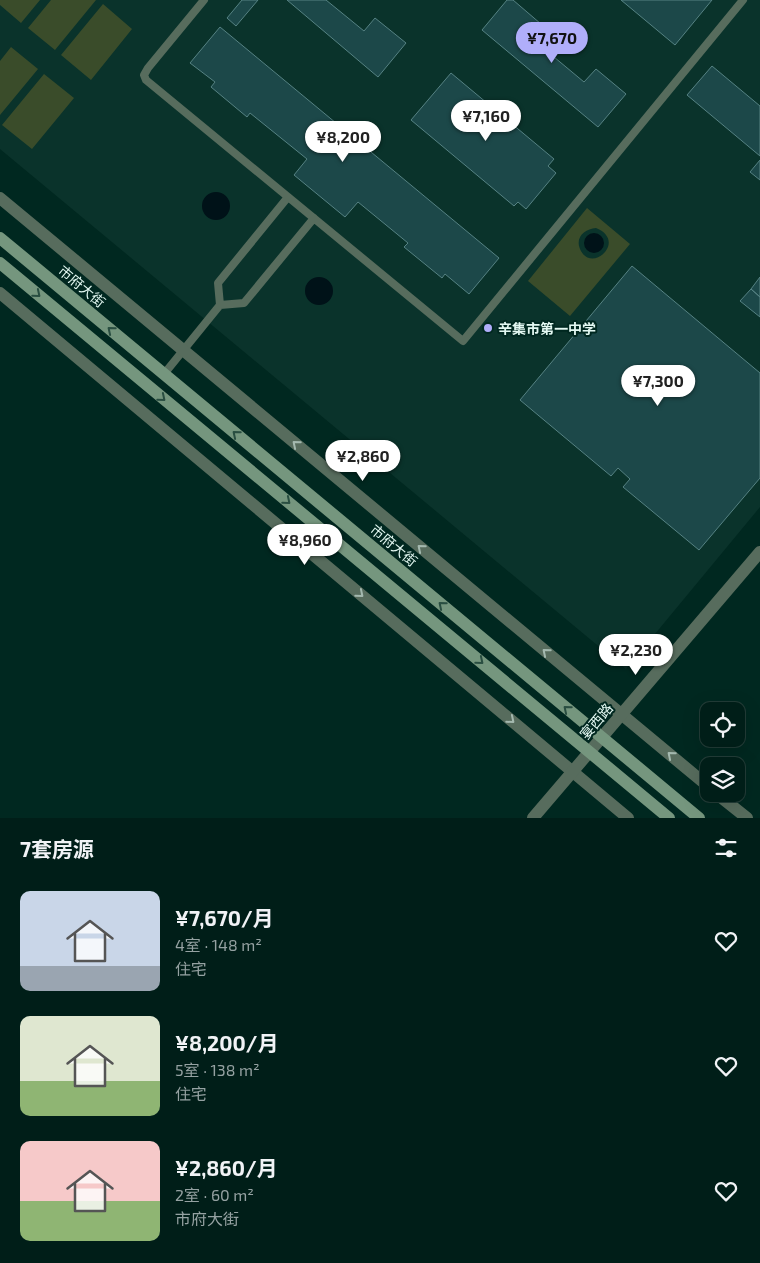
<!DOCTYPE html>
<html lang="zh">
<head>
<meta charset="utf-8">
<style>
	body { margin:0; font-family:"Exo 2","Noto Sans SC",sans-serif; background:#0a2721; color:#f1f3f6; height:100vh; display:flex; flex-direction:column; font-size:19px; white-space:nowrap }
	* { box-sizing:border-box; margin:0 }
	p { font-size:16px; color:#95a2a2 }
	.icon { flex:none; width:28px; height:28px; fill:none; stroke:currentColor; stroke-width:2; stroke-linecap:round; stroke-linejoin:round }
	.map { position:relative; height:818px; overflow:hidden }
	.sheet { display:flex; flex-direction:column; background:#001e18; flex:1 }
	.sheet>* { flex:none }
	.fabs { position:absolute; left:700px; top:702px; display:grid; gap:10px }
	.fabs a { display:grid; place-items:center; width:45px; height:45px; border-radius:10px; background:#001e18; box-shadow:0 5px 20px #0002,0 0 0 1px #223c37; font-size:25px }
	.price { position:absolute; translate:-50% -42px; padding:0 11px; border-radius:18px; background:#fff; color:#222; font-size:16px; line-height:32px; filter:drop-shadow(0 1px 2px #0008) }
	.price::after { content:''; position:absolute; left:50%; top:30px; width:15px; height:11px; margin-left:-8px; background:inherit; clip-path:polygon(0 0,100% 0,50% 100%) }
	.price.on { background:#b0aefa; color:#111 }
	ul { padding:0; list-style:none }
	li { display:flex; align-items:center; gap:15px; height:125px; padding:0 20px }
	li span { display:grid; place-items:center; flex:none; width:140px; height:100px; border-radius:10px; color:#555 }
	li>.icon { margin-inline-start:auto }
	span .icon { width:60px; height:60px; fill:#fffc; stroke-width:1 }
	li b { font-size:21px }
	h2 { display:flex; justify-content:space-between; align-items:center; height:60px; padding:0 20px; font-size:21px }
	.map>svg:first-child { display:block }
	.built { fill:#0a332b }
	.green { fill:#3a4c2a; fill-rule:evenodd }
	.water { fill:#001218 }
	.building { fill:#1c4849; stroke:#568283 }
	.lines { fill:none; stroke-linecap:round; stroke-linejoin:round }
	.service { stroke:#576c5d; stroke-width:8 }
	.minor { stroke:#576c5d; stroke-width:12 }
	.tertiary { stroke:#576c5d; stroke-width:12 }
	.secondary { stroke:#75967e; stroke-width:12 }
	.oneway { stroke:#294e41 }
	.oneway2 { stroke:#a4b9af }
	.poi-dot { fill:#b0aefa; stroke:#002820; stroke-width:2 }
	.labels { text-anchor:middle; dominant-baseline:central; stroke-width:4; stroke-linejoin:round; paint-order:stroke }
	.street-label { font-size:14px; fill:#e3f8f2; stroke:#002820 }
	.poi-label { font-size:14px; font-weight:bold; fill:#e3f8f2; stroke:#002820; text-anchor:start }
</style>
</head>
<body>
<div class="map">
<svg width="760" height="818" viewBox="0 0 760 818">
	<rect width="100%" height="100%" fill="#002820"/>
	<!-- built -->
	<path class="built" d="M 0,0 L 760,0 L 760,507 L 626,669 L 0,149 Z"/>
	<!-- green -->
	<path class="green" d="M 0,0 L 40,0 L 21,23 L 0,5 Z
		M 51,0 L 96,0 L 55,50 L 28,28 Z
		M 103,4 L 132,29 L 91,80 L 61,55 Z
		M 11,47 L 38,69 L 0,115 L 0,61 Z
		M 44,74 L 74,98 L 32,149 L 2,125 Z
		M 587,208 L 630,244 L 570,316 L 528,281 ZM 596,228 C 628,241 591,275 580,249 C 575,237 585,229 596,228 Z"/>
	<!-- water -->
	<path class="water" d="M202 206a14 14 0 1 1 28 0a14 14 0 1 1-28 0Z
		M584 243a10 10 0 1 1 20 0a10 10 0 1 1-20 0Z
		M305 291a14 14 0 1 1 28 0a14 14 0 1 1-28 0Z"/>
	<!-- building -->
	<path class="building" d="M 242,0 L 258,0 L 236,26 L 227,18 Z
		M 287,0 L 326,0 L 364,31 L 375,18 L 406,43 L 378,77 Z
		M 507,0 L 513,0 L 541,24 L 530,37 L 584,82 L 596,69 L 626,94 L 598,127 L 482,30 Z
		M 621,0 L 712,0 L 675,45 Z
		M 220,27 L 499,258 L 469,294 L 445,274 L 442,278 L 404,247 L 408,243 L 358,202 L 345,217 L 294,175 L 307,159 L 250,113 L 247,117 L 211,87 L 215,82 L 190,63 Z
		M 712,66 L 760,106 L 760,156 L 687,95 Z
		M 451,73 L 554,159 L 548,166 L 556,173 L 526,209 L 518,202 L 514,206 L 411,120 Z
		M 760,160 L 760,180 L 750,172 Z
		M 632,266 L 760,373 L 760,478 L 699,550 L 623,487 L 630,479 L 618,468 L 611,476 L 520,400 Z
		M 760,277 L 760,297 L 751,289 Z
		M 751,289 L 760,297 L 760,317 L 740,301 Z"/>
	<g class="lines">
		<!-- service -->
		<path class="service" d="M 204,0 L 148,68 L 144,75 L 146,80 L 463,341 L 743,0
			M 288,197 L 218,283 L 220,305 L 244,303 L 314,218
			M 164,374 L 220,305"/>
		<!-- minor -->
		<path class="minor" d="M 0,198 L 709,787
			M 0,293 L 628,818
			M 717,794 L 747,818"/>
		<!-- tertiary -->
		<path class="tertiary" d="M 533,818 L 760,552"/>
		<!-- secondary -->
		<path class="secondary" d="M 0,238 L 699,818
			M 0,263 L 669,818"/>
	</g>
	<!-- one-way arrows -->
	<defs><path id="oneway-chevron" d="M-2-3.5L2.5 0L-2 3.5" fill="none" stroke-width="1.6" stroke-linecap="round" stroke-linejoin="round" transform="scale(1.25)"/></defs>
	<g class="oneway">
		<use href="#oneway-chevron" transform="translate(37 294) rotate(40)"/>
		<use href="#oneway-chevron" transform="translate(111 330) rotate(-140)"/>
		<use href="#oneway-chevron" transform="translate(162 398) rotate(40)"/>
		<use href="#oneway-chevron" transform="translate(236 434) rotate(-140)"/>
		<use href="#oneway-chevron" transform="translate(287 501) rotate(40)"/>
		<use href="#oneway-chevron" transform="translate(442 605) rotate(-140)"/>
		<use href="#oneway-chevron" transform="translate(480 661) rotate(40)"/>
		<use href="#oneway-chevron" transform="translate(567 709) rotate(-140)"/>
	</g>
	<g class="oneway2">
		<use href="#oneway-chevron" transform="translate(296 444) rotate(-140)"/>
		<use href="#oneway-chevron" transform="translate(421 548) rotate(-140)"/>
		<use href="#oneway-chevron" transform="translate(360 594) rotate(40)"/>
		<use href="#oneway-chevron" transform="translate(546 652) rotate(-140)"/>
		<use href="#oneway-chevron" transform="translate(511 720) rotate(40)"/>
		<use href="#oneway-chevron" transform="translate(671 755) rotate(-140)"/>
	</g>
	<!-- markers -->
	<circle class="poi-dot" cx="488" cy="328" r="5"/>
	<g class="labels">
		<!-- street labels -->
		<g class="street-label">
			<text transform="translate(82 286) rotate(40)">市府大街</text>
			<text transform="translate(394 545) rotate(40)">市府大街</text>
			<text transform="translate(596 721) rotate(-50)">宴西路</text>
		</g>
		<!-- poi labels -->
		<g class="poi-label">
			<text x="498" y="328">辛集市第一中学</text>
		</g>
	</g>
</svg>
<div class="fabs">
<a><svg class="icon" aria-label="locate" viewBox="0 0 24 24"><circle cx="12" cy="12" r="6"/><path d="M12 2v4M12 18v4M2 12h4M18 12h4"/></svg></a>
<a><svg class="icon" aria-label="layers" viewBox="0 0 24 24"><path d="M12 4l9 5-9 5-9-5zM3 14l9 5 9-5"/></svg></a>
</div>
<b class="price on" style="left:552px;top:64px">¥7,670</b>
<b class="price" style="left:486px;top:142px">¥7,160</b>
<b class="price" style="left:343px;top:163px">¥8,200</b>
<b class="price" style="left:658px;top:407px">¥7,300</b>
<b class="price" style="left:363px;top:482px">¥2,860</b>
<b class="price" style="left:305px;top:566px">¥8,960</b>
<b class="price" style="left:636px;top:676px">¥2,230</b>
</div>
<section class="sheet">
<h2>7套房源<svg class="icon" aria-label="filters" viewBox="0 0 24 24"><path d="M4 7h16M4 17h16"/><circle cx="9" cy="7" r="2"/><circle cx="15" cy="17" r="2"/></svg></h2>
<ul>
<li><span style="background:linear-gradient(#c9d6e8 75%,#9aa5b1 0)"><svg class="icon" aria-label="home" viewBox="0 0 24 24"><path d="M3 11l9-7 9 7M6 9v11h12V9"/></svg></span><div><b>¥7,670/月</b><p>4室 · 148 m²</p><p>住宅</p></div><svg class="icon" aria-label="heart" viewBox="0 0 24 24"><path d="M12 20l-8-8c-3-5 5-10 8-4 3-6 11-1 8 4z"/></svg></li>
<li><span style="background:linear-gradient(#dfe7d0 65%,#8fb573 0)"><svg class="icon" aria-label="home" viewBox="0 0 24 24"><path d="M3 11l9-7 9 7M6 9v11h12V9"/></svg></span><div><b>¥8,200/月</b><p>5室 · 138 m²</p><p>住宅</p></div><svg class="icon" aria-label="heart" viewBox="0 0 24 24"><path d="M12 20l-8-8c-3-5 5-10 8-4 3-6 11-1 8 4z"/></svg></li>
<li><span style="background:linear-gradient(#f6c9c9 60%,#8fb573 0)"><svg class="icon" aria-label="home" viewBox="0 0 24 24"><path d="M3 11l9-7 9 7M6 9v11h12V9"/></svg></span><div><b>¥2,860/月</b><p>2室 · 60 m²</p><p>市府大街</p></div><svg class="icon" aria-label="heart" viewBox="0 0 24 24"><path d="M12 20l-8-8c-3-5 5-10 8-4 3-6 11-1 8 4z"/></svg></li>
</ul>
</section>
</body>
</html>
